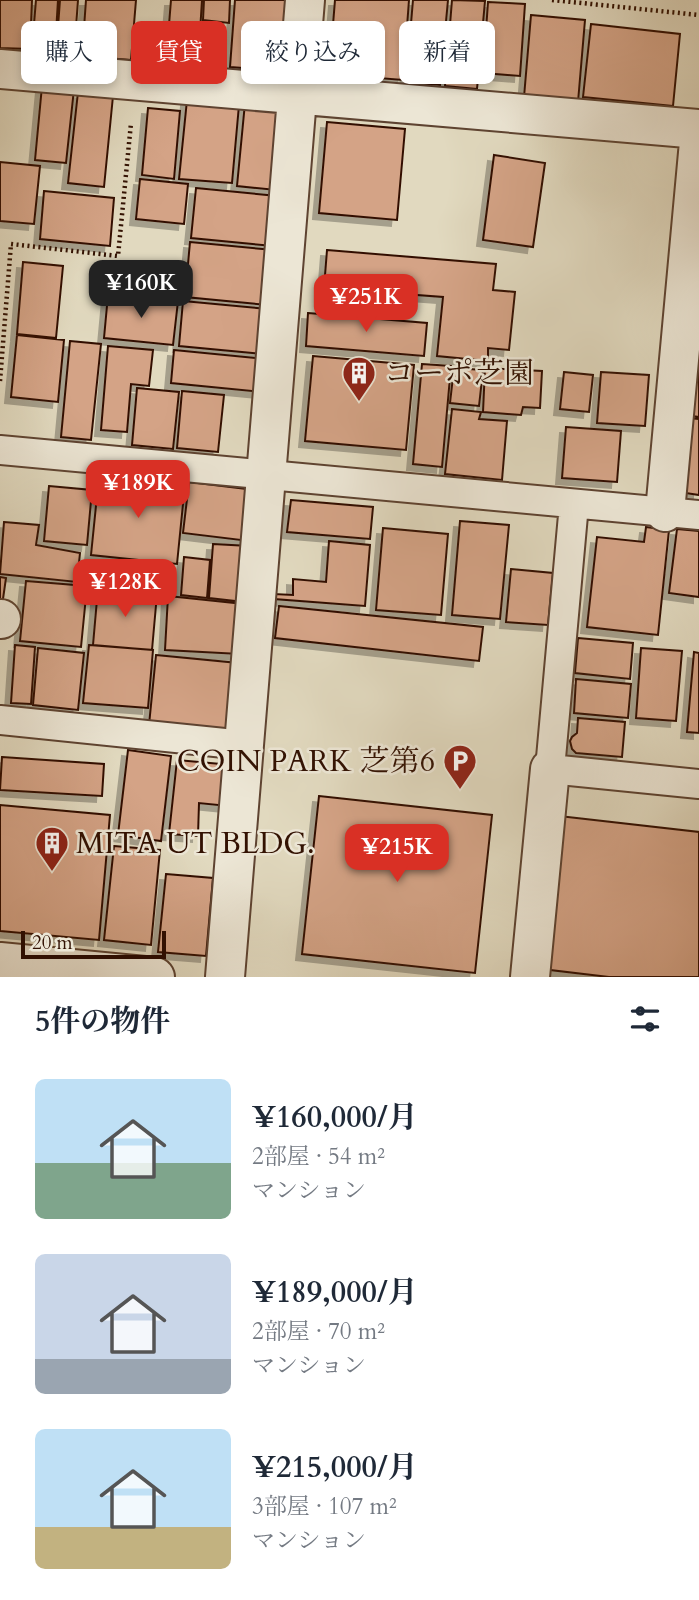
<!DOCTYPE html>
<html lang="ja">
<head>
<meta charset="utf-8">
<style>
	body { margin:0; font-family:Cardo,"Noto Serif JP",serif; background:#f6f6f7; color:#1f2937; height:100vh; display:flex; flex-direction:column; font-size:26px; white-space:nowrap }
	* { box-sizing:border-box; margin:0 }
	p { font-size:23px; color:#747a83 }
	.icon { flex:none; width:38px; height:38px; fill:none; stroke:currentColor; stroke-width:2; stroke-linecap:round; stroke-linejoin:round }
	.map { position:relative; height:977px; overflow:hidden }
	.side { display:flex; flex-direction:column; background:#fff; flex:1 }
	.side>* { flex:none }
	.guide { position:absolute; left:21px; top:21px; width:658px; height:63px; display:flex; gap:14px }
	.scale { position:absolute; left:21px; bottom:18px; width:145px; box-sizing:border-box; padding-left:7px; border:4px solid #321102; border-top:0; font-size:19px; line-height:24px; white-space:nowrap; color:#321102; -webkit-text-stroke:5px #ece6d5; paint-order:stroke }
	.price { position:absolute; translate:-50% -60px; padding:0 16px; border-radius:14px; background:#d93025; color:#fff; font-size:23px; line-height:46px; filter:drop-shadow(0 2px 4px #0008) }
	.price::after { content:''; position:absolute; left:50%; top:42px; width:21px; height:16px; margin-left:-10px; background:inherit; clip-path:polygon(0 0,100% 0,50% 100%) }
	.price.on { background:#222; color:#fff }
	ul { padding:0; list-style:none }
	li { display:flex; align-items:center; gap:21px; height:175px; padding:0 35px }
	li span { display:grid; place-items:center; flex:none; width:196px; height:140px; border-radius:10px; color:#555 }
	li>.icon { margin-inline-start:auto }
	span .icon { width:84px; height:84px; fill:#fffc; stroke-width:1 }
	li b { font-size:30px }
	h2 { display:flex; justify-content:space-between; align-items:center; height:84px; padding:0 35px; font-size:30px }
	.pill { padding:0 24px; border-radius:10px; background:#fff; box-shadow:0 4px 10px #0003; font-size:24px; line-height:63px }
	.pill.on { background:#d93025; color:#fff }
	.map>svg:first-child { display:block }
	.building { fill:#d4a386; stroke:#321102; stroke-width:2; filter:url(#shadow) }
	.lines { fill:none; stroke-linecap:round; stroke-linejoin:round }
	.service-casing { stroke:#5e4331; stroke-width:32 }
	.pedestrian-casing { stroke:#5e4331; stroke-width:42 }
	.minor-casing { stroke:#5e4331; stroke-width:42 }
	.tertiary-casing { stroke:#5e4331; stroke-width:42 }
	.path { stroke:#321102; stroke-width:4.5; stroke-dasharray:2 3.5; stroke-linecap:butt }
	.service { stroke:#ece6d5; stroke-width:28 }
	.pedestrian { stroke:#ece6d5; stroke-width:38 }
	.minor { stroke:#ece6d5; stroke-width:38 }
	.tertiary { stroke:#ece6d5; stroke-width:38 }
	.labels { text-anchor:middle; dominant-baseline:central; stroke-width:5; stroke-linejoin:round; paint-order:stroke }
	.poi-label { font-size:30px; fill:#321102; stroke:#ece6d5; text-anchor:start }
</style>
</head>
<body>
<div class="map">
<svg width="699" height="977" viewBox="0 0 699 977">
	<defs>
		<filter id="shadow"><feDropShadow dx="-6" dy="6" stdDeviation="0" flood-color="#0004"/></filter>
	</defs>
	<rect width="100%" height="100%" fill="#e1d9bf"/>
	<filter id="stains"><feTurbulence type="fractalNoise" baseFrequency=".00286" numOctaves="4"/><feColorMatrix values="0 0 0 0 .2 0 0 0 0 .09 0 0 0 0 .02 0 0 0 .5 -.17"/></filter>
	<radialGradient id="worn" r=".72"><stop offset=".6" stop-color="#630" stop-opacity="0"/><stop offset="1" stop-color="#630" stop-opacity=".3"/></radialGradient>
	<!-- building -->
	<path class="building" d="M 0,0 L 32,0 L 30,49 L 0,48 Z
		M 36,0 L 58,0 L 55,49 L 32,48 Z
		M 60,0 L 78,0 L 74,54 L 56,53 Z
		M 86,0 L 136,0 L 131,60 L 82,56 Z
		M 171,0 L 202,0 L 198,64 L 166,62 Z
		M 204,0 L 230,0 L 229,23 L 203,20 Z
		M 235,0 L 291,0 L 285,71 L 230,67 Z
		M 335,0 L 409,0 L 403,80 L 329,74 Z
		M 413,0 L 448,0 L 440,85 L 406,82 Z
		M 452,0 L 485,1 L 477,89 L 445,86 Z
		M 488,2 L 525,4 L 520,76 L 483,73 Z
		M 531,15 L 585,20 L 578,102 L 524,97 Z
		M 591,24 L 680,34 L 673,106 L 583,97 Z
		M 42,86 L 74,89 L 66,163 L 35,160 Z
		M 78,92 L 113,96 L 104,187 L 68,183 Z
		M 187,100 L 239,105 L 232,183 L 179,179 Z
		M 245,103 L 284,107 L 276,190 L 237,186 Z
		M 148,108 L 180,111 L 174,179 L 142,175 Z
		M 327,122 L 405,129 L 397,220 L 319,213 Z
		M 494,155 L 545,163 L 533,247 L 483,240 Z
		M 0,162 L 40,166 L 34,224 L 0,221 Z
		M 140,179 L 188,184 L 184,224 L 136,219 Z
		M 196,188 L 277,196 L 273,246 L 191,238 Z
		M 44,191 L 114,198 L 110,246 L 40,239 Z
		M 190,242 L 273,250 L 268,305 L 185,297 Z
		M 327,250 L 496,264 L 493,290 L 515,292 L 509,350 L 488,348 L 488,361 L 437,356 L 443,297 L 324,288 Z
		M 23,262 L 63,266 L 56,338 L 17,334 Z
		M 108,295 L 178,301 L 173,345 L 104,338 Z
		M 183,301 L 268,309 L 264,354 L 179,346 Z
		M 308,313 L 427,323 L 424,356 L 306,346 Z
		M 17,335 L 64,340 L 58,402 L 11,397 Z
		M 699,337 L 699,417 L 692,416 Z
		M 70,341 L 101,344 L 91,440 L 61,437 Z
		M 108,346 L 153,350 L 149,386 L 131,384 L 127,432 L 101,430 Z
		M 174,350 L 266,359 L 262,392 L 171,383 Z
		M 313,356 L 414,365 L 406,450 L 305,441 Z
		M 422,364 L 451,366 L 442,467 L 413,464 Z
		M 454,368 L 483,370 L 479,406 L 450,403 Z
		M 485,368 L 542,371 L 540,408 L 523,407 L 521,415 L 483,412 Z
		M 564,372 L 593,375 L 589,412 L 560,409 Z
		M 601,372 L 649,375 L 645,426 L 597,423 Z
		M 137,388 L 179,392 L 173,449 L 132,445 Z
		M 182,391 L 224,395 L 218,452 L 177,448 Z
		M 452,409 L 481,412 L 479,419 L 507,421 L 502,480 L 445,474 Z
		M 688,418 L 699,419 L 699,495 L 679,492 Z
		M 566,427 L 621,431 L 617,482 L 562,478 Z
		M 99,476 L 185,484 L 177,564 L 91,555 Z
		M 189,482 L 255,490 L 249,541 L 183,533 Z
		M 49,486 L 92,490 L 87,545 L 44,541 Z
		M 291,500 L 373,507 L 370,539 L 287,532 Z
		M 460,521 L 509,525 L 500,619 L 452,615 Z
		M 4,522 L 39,525 L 36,545 L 80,553 L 77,582 L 0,574 Z
		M 646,527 L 669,530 L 658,635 L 587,627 L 597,537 L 644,542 Z
		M 383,528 L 448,534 L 441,615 L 376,610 Z
		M 677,529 L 699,531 L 699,597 L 669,593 Z
		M 329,541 L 370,545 L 365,606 L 274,599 L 274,594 L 293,595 L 293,579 L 326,582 Z
		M 213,544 L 249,546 L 244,602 L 209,598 Z
		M 184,557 L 210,560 L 207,598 L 181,595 Z
		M 511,569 L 553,573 L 548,625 L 506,622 Z
		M 0,577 L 6,578 L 2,606 L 0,606 Z
		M 26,581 L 87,586 L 81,647 L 20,641 Z
		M 98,588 L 157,594 L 152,650 L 93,645 Z
		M 168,596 L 244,604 L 240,654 L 165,650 Z
		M 279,606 L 483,627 L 479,661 L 275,638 Z
		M 578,638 L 633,643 L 630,679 L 575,673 Z
		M 15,645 L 35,647 L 31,704 L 11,703 Z
		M 89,645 L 153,650 L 148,708 L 83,703 Z
		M 38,648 L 84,653 L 78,710 L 33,705 Z
		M 641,648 L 682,651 L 676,721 L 636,718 Z
		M 694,652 L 699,653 L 699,733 L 687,732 Z
		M 156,655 L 238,663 L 232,733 L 149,725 Z
		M 576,679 L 631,684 L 628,718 L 574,713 Z
		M 578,718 L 625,722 L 622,757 L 576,753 L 572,749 L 570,741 L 572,737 L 577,733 Z
		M 128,750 L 171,756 L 161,841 L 118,835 Z
		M 2,757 L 104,764 L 102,796 L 0,790 Z
		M 177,760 L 232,765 L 228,806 L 199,803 L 198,836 L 169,834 Z
		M 319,796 L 492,815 L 475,973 L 302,954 Z
		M 0,805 L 110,815 L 99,940 L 0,931 Z
		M 559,816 L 699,832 L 699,977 L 609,977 L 542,969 Z
		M 114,846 L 160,850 L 151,945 L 104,940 Z
		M 166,874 L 213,878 L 206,956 L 158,952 Z"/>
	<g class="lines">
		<defs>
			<path id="service" d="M 0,450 L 699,515
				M 574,504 L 550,769 L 699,784
				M 0,720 L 244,745"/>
			<path id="pedestrian" d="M 0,619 L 1,619
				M 530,977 L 550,769"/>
			<path id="minor" d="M 0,69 L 699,129
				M 665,512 L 699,142
				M 225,977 L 305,0"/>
			<path id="tertiary" d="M 0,962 L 155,977"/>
		</defs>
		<!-- service casing -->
		<use href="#service" class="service-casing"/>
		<!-- pedestrian casing -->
		<use href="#pedestrian" class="pedestrian-casing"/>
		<!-- minor casing -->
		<use href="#minor" class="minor-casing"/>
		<!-- tertiary casing -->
		<use href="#tertiary" class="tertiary-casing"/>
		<!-- path -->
		<path class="path" d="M 552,0 L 699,15
			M 0,381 L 11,244 L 118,256 L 131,123"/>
		<!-- service -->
		<use href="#service" class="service"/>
		<!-- pedestrian -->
		<use href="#pedestrian" class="pedestrian"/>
		<!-- minor -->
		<use href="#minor" class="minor"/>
		<!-- tertiary -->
		<use href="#tertiary" class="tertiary"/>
	</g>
	<!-- icons -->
	<defs>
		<symbol id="building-pin" viewBox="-11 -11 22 30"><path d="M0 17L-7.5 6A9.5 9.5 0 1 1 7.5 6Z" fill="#8f2418" stroke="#ece6d5"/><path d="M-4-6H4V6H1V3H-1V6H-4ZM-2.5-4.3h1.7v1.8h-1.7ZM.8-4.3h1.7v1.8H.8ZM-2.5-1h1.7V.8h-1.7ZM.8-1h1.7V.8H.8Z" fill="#fff"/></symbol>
		<symbol id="parking-pin" viewBox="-11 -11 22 30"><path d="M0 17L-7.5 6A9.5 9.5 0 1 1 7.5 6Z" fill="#8f2418" stroke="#ece6d5"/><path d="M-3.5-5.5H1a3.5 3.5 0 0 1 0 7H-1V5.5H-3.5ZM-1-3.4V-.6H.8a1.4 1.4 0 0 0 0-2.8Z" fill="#fff"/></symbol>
	</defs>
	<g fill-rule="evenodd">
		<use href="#building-pin" x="340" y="354" width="38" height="52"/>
		<use href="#parking-pin" x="441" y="742" width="38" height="52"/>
		<use href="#building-pin" x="33" y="824" width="38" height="52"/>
	</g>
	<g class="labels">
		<!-- poi labels -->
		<g class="poi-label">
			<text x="384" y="373">コーポ芝園</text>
			<text x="435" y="761" text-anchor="end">COIN PARK 芝第6</text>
			<text x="76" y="843">MITA UT BLDG.</text>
		</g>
	</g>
	<rect width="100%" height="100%" filter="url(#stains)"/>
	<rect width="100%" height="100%" fill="url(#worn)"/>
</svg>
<div class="scale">20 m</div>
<b class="price on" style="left:141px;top:320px">¥160K</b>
<b class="price" style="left:366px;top:334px">¥251K</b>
<b class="price" style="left:138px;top:520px">¥189K</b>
<b class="price" style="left:125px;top:619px">¥128K</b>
<b class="price" style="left:397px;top:884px">¥215K</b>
<div class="guide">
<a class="pill">購入</a>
<a class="pill on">賃貸</a>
<a class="pill">絞り込み</a>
<a class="pill">新着</a>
</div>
</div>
<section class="side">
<h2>5件の物件<svg class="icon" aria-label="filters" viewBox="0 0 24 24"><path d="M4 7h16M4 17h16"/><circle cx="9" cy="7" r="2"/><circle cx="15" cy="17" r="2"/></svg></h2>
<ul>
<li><span style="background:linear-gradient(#bfe0f5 60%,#7fa58c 0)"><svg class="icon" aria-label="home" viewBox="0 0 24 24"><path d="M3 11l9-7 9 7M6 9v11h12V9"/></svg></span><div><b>¥160,000/月</b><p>2部屋 · 54 m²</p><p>マンション</p></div></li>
<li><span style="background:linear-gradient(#c9d6e8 75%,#9aa5b1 0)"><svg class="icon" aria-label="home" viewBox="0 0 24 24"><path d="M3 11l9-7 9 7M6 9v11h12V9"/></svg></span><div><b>¥189,000/月</b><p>2部屋 · 70 m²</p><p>マンション</p></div></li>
<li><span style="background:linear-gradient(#bfe0f5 70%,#c2b280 0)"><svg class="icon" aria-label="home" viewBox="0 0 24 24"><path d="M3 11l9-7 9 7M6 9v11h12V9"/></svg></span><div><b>¥215,000/月</b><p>3部屋 · 107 m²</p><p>マンション</p></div></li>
</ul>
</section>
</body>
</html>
